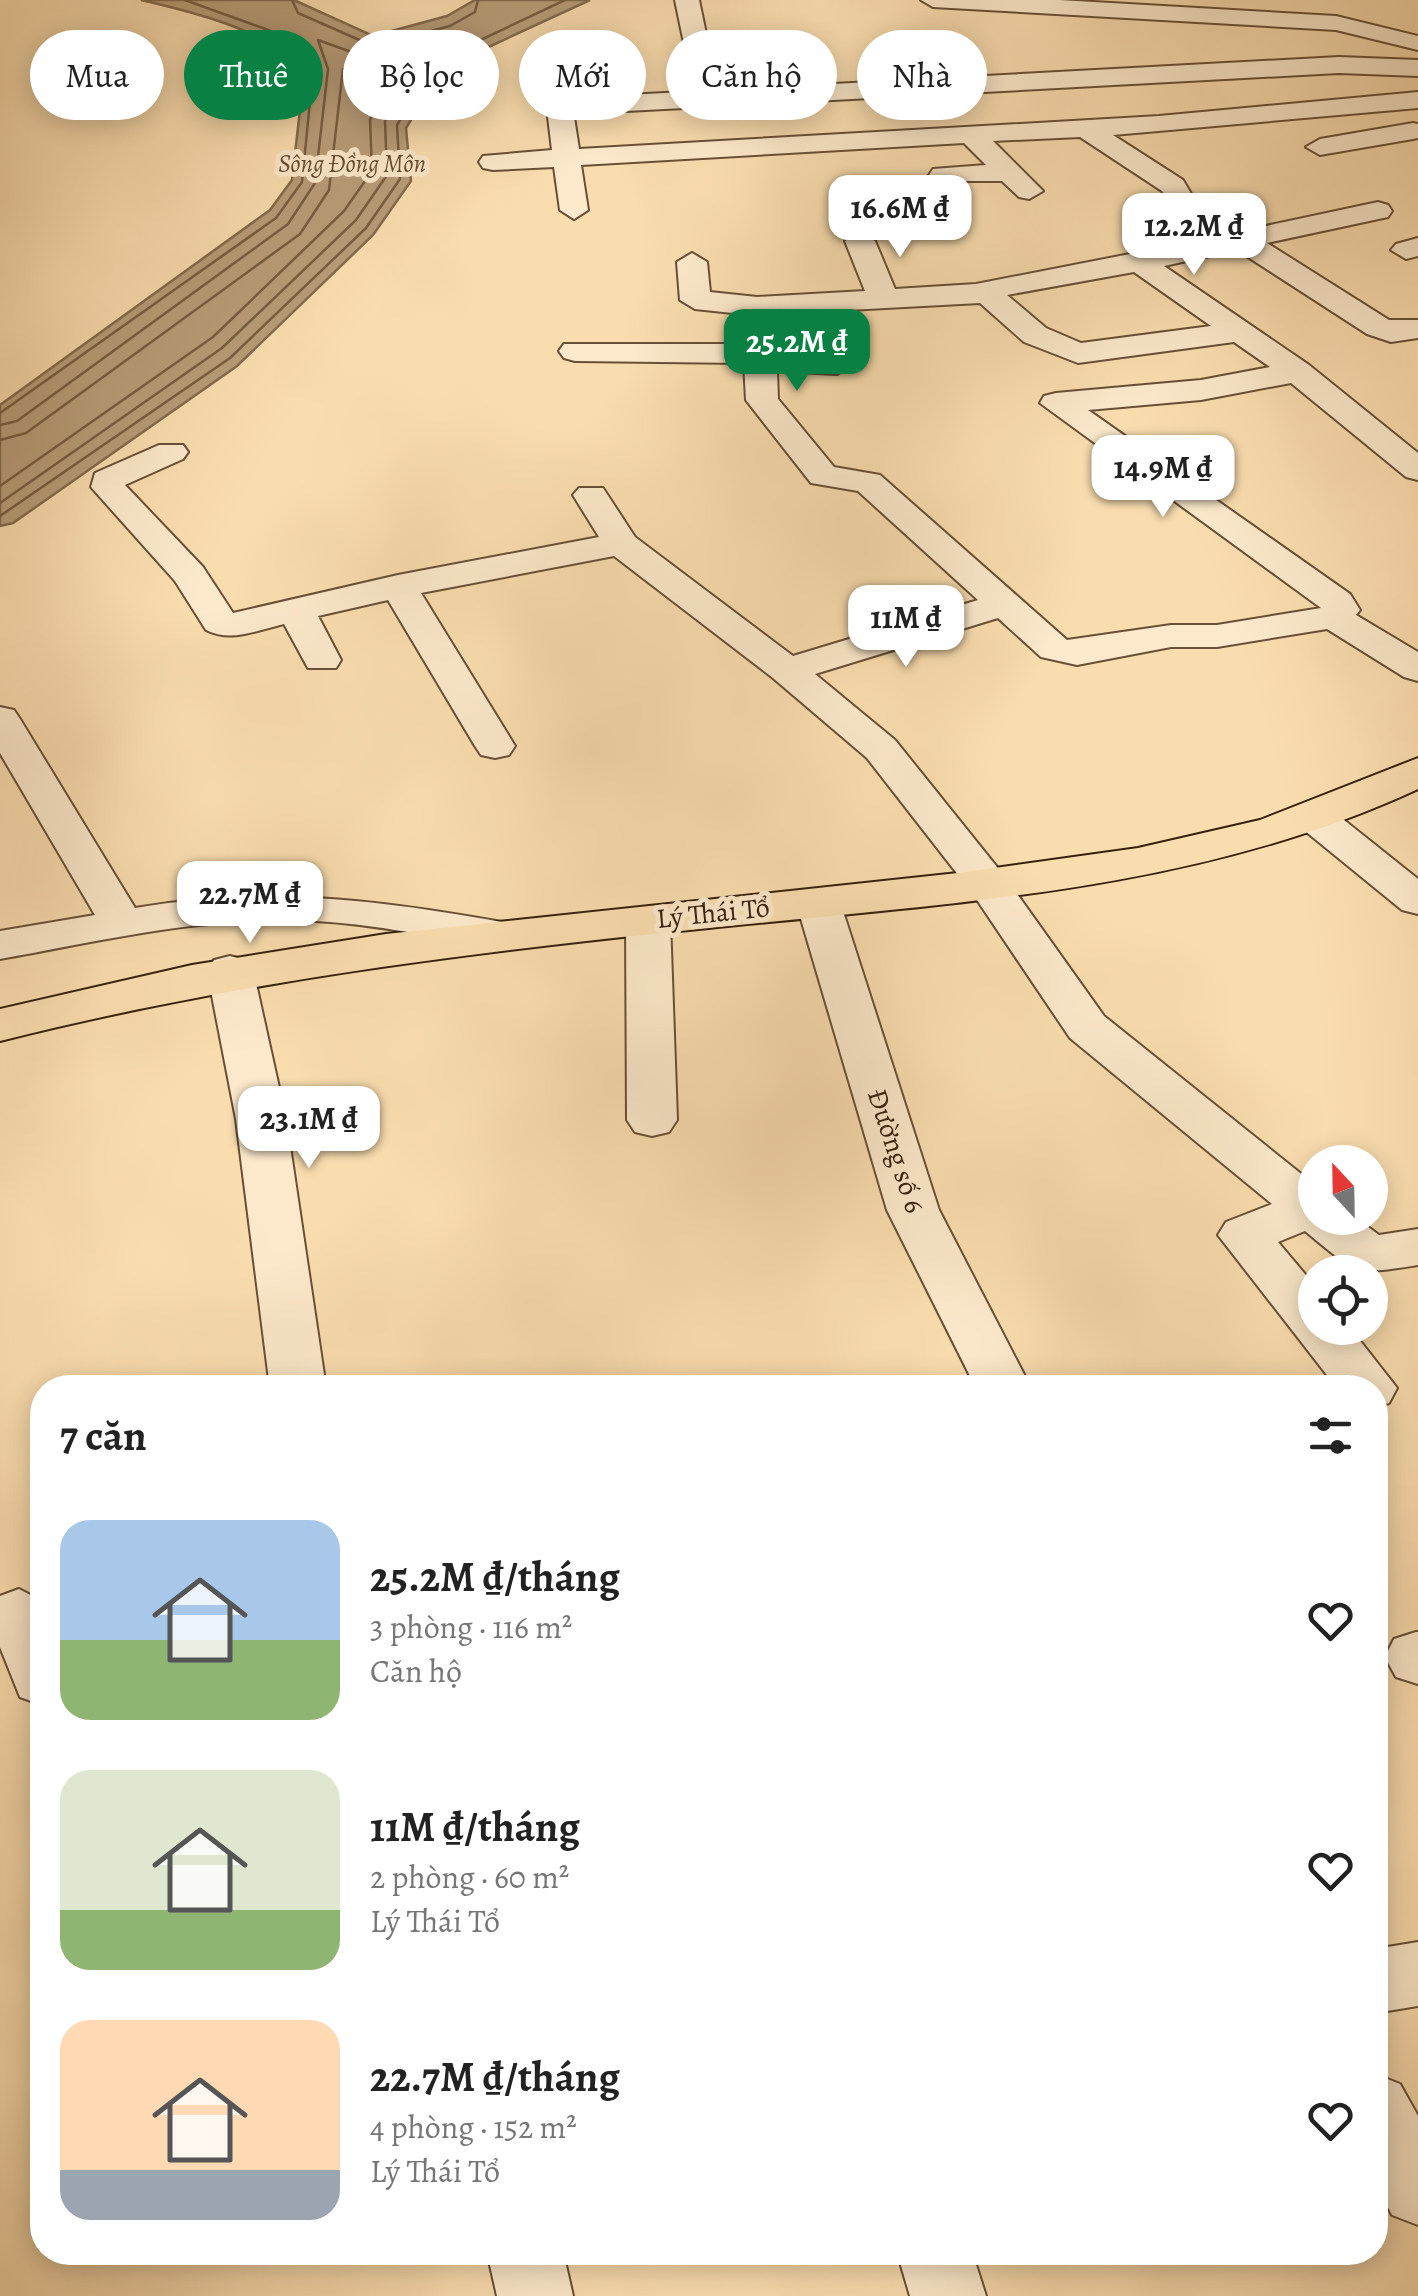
<!DOCTYPE html>
<html lang="vi">
<head>
<meta charset="utf-8">
<style>
	body { margin:0; font-family:Alegreya,serif; background:#f6f6f6; color:#222; height:100vh; display:flex; flex-direction:column; font-size:38px; white-space:nowrap }
	* { box-sizing:border-box; margin:0 }
	p { font-size:32px; color:#767676 }
	.icon { flex:none; width:55px; height:55px; fill:none; stroke:currentColor; stroke-width:2; stroke-linecap:round; stroke-linejoin:round }
	.map { position:relative; flex:1; overflow:hidden }
	.drawer { position:absolute; left:30px; top:1375px; width:1358px; height:890px; display:flex; flex-direction:column; background:#fff; border-radius:40px; box-shadow:0 5px 25px #0003 }
	.drawer>* { flex:none }
	.hud { position:absolute; left:30px; top:30px; width:1360px; height:90px; display:flex; gap:20px }
	.needle { width:65px; rotate:338deg }
	.buttons { position:absolute; left:1298px; top:1145px; display:grid; gap:20px }
	.buttons a { display:grid; place-items:center; width:90px; height:90px; border-radius:50%; background:#fff; box-shadow:0 5px 25px #0003; font-size:50px }
	.price { position:absolute; translate:-50% -85px; padding:0 22px; border-radius:20px; background:#fff; color:#222; font-size:32px; line-height:65px; filter:drop-shadow(0 2px 5px #0008) }
	.price::after { content:''; position:absolute; left:50%; top:60px; width:30px; height:22px; margin-left:-15px; background:inherit; clip-path:polygon(0 0,100% 0,50% 100%) }
	.price.current { background:#0b8043; color:#fff }
	ul { padding:0; list-style:none }
	li { display:flex; align-items:center; gap:30px; height:250px; padding:0 30px }
	li span { display:grid; place-items:center; flex:none; width:280px; height:200px; border-radius:30px; color:#555 }
	li>.icon { margin-inline-start:auto }
	span .icon { width:120px; height:120px; fill:#fffc; stroke-width:1 }
	li b { font-size:42px }
	h2 { display:flex; justify-content:space-between; align-items:center; height:120px; padding:0 30px; font-size:42px }
	.pill { padding:0 35px; border-radius:45px; background:#fff; box-shadow:0 5px 25px #0003; font-size:35px; line-height:90px }
	.pill.current { background:#0b8043; color:#fff }
	.map>svg:first-child { display:block }
	.water { fill:#b89d78; stroke:#846b4d; stroke-width:2.5 }
	.lines { fill:none; stroke-linecap:round; stroke-linejoin:round }
	.shore { stroke:#785e42; stroke-width:2.5 }
	.minor-casing { stroke:#684f36; stroke-width:4 }
	.major-casing { stroke:#37200d; stroke-width:4 }
	.minor { fill:#fce9cb; fill-rule:evenodd }
	.major { fill:#faddaf; fill-rule:evenodd }
	.labels { text-anchor:middle; dominant-baseline:central; stroke-width:10; stroke-linejoin:round; paint-order:stroke }
	.far-water-label { font-size:25px; font-style:italic; fill:#644c32; stroke:#fce9cb }
	.street-label { font-size:28px; fill:#37200d; stroke:#fce9cb }
</style>
</head>
<body>
<div class="map">
<svg width="1418" height="2296" viewBox="0 0 1418 2296">
	<rect width="100%" height="100%" fill="#faddaf"/>
	<filter id="stains"><feTurbulence type="fractalNoise" baseFrequency=".002" numOctaves="4"/><feColorMatrix values="0 0 0 0 .2 0 0 0 0 .09 0 0 0 0 .02 0 0 0 .5 -.17"/></filter>
	<radialGradient id="worn" r=".72"><stop offset=".6" stop-color="#630" stop-opacity="0"/><stop offset="1" stop-color="#630" stop-opacity=".3"/></radialGradient>
	<!-- water -->
	<path class="water" d="M 141,0 L 294,0 L 373,36 L 447,16 L 475,0 L 590,0 L 443,68 L 406,128 L 411,181 L 373,235 L 237,366 L 13,523 L 0,526 L 0,405 L 270,210 L 292,180 L 305,66 C 259,29 198,13 141,0 Z"/>
	<g class="lines">
		<!-- shore -->
		<path class="shore" d="M 292,0 L 298,13 L 373,46 L 450,26 L 475,12 L 478,0
			M 0,413 L 276,218 L 302,182 L 314,61 L 282,35 L 185,0
			M 0,425 L 17,421 L 288,224 L 315,183 L 328,69 L 318,40 L 371,59 L 425,48 L 385,121 L 387,175 L 356,220 L 222,348 L 0,503
			M 0,440 L 26,433 L 300,234 L 329,190 L 343,69 L 392,73 L 370,120 L 372,171 L 344,211 L 213,337 L 0,486
			M 0,516 L 230,358 L 366,228 L 400,179 L 397,125 L 436,61 L 565,0"/>
		<defs>
			<path id="minor" d="M 675,0 L 699,0 L 709,48 L 706,53 L 688,53 L 685,48 Z
				M 921,0 L 1059,0 L 1336,16 L 1418,36 L 1418,50 L 1336,30 L 933,7 Z
				M 1339,57 L 1418,60 L 1418,76 L 1339,73 L 627,111 L 601,105 L 594,83 L 598,78 L 616,78 L 622,94 L 627,95 Z
				M 1418,92 L 1418,108 L 1113,135 L 1183,180 L 1193,197 L 1247,230 L 1378,202 L 1388,205 L 1392,211 L 1388,217 L 1267,243 L 1389,320 L 1418,320 L 1418,338 L 1391,342 L 1367,334 L 1237,250 L 1164,266 L 1309,365 L 1418,453 L 1418,480 L 1406,477 L 1291,383 L 1201,400 L 1088,410 L 1350,594 L 1360,610 L 1356,615 L 1418,652 L 1418,681 L 1404,677 L 1327,629 L 1217,647 L 1171,647 L 1077,665 L 1041,657 L 998,618 L 815,674 L 895,740 L 1005,877 L 1104,1016 L 1315,1185 L 1315,1218 L 1356,1218 L 1379,1235 L 1418,1229 L 1418,1265 C 1353,1276 1355,1272 1305,1231 L 1278,1242 L 1315,1286 L 1315,1328 L 1350,1328 L 1397,1388 L 1389,1403 L 1375,1407 L 1375,1388 L 1337,1388 L 1218,1235 L 1226,1222 L 1272,1204 L 1070,1038 L 973,894 L 867,758 L 773,678 L 614,556 L 421,593 L 515,746 L 509,755 L 495,758 L 481,755 L 475,746 L 388,600 L 318,616 L 341,660 L 336,668 L 308,668 L 284,624 C 258,630 231,643 206,630 L 175,581 L 91,487 L 95,473 L 159,445 L 183,445 L 188,452 L 183,459 L 125,485 L 203,567 L 233,613 L 398,575 L 599,537 L 573,495 L 579,488 L 603,488 L 635,537 L 793,656 L 978,600 L 858,491 L 811,483 L 746,400 L 744,363 L 575,361 L 564,358 L 559,351 L 564,344 L 743,344 L 742,314 L 695,309 L 680,300 L 677,262 L 692,253 L 707,262 L 710,292 L 757,297 L 865,291 L 845,241 L 860,232 L 875,241 L 895,289 L 976,284 L 1217,237 L 1172,208 L 1162,191 L 1080,137 L 993,141 L 1043,191 L 1029,199 L 1019,197 L 1002,181 L 933,181 L 929,175 L 933,169 L 986,165 L 964,143 L 581,165 L 588,210 L 574,219 L 560,210 L 554,167 L 493,170 L 483,168 L 479,162 L 483,156 L 552,150 L 548,117 L 561,109 L 574,117 L 579,149 L 1159,116 ZM 1134,272 L 1211,326 L 1081,343 L 1046,328 L 1007,295 ZM 980,303 L 1024,342 L 1078,363 L 1234,342 L 1270,367 L 1201,380 L 1056,393 L 1044,396 L 1040,403 L 1321,608 L 1217,625 L 1171,625 L 1067,640 L 880,475 L 834,467 L 778,399 L 777,371 L 837,374 L 853,364 L 837,354 L 775,352 L 773,314 Z
				M 1413,123 L 1418,124 L 1418,138 L 1413,139 L 1320,155 L 1306,147 L 1320,139 Z
				M 1418,238 L 1418,256 L 1406,259 L 1391,250 L 1396,244 Z
				M 0,707 L 14,710 L 20,719 L 135,908 C 265,886 374,899 502,922 L 518,926 L 525,936 L 518,946 L 502,950 C 432,936 361,921 289,920 C 191,919 96,942 0,959 L 0,931 L 95,915 L 0,753 Z
				M 1314,804 L 1329,808 L 1418,879 L 1418,914 L 1402,910 L 1299,826 L 1293,817 L 1299,808 Z
				M 818,889 L 834,893 L 840,902 L 939,1210 L 1031,1388 L 976,1388 L 887,1210 L 796,902 L 802,893 Z
				M 648,907 L 664,910 L 670,920 L 677,1120 L 669,1132 L 652,1136 L 635,1132 L 627,1120 L 626,920 L 632,910 Z
				M 230,956 L 246,960 L 253,970 L 286,1119 L 326,1388 L 270,1388 L 236,1119 L 207,970 L 214,960 Z
				M 19,1589 L 42,1601 L 42,1705 L 20,1697 L 0,1647 L 0,1596 Z
				M 1416,1632 L 1418,1632 L 1418,1684 L 1396,1677 L 1385,1657 L 1394,1639 Z
				M 1418,1942 L 1418,2006 L 1375,2013 L 1375,1949 Z
				M 1375,2074 L 1400,2084 L 1418,2116 L 1418,2225 L 1392,2215 L 1375,2182 Z
				M 487,2252 L 563,2252 L 573,2296 L 497,2296 Z
				M 897,2252 L 972,2252 L 986,2296 L 910,2296 Z"/>
			<path id="major" d="M 1418,758 L 1418,789 C 1196,892 949,903 709,928 C 470,952 233,982 0,1041 L 0,1009 L 192,965 L 386,934 L 958,873 L 1138,848 L 1260,820 Z"/>
		</defs>
		<!-- minor casing -->
		<use href="#minor" class="minor-casing"/>
		<!-- major casing -->
		<use href="#major" class="major-casing"/>
		<!-- minor -->
		<use href="#minor" class="minor"/>
		<!-- major -->
		<use href="#major" class="major"/>
	</g>
	<g class="labels">
		<!-- far-water labels -->
		<g class="far-water-label">
			<text x="352" y="164">Sông Đồng Môn</text>
		</g>
		<!-- street labels -->
		<g class="street-label">
			<text transform="translate(713 913) rotate(-6)">Lý Thái Tổ</text>
			<text transform="translate(896 1151) rotate(72)">Đường số 6</text>
		</g>
	</g>
	<rect width="100%" height="100%" filter="url(#stains)"/>
	<rect width="100%" height="100%" fill="url(#worn)"/>
</svg>
<div class="buttons">
<a><svg class="needle" viewBox="-14 -14 28 28"><path d="M0-13l5 13h-10z" fill="#e53935"/><path d="M0 13l5-13h-10z" fill="#767676"/></svg></a>
<a><svg class="icon" aria-label="locate" viewBox="0 0 24 24"><circle cx="12" cy="12" r="6"/><path d="M12 2v4M12 18v4M2 12h4M18 12h4"/></svg></a>
</div>
<b class="price" style="left:900px;top:260px">16.6M ₫</b>
<b class="price" style="left:1194px;top:278px">12.2M ₫</b>
<b class="price current" style="left:797px;top:394px">25.2M ₫</b>
<b class="price" style="left:1163px;top:520px">14.9M ₫</b>
<b class="price" style="left:906px;top:670px">11M ₫</b>
<b class="price" style="left:250px;top:946px">22.7M ₫</b>
<b class="price" style="left:309px;top:1171px">23.1M ₫</b>
<div class="hud">
<a class="pill">Mua</a>
<a class="pill current">Thuê</a>
<a class="pill">Bộ lọc</a>
<a class="pill">Mới</a>
<a class="pill">Căn hộ</a>
<a class="pill">Nhà</a>
</div>
<section class="drawer">
<h2>7 căn<svg class="icon" aria-label="filters" viewBox="0 0 24 24"><path d="M4 7h16M4 17h16"/><circle cx="9" cy="7" r="2"/><circle cx="15" cy="17" r="2"/></svg></h2>
<ul>
<li><span style="background:linear-gradient(#a9c7e8 60%,#8fb573 0)"><svg class="icon" aria-label="home" viewBox="0 0 24 24"><path d="M3 11l9-7 9 7M6 9v11h12V9"/></svg></span><div><b>25.2M ₫/tháng</b><p>3 phòng · 116 m²</p><p>Căn hộ</p></div><svg class="icon" aria-label="heart" viewBox="0 0 24 24"><path d="M12 20l-8-8c-3-5 5-10 8-4 3-6 11-1 8 4z"/></svg></li>
<li><span style="background:linear-gradient(#dfe7d0 70%,#8fb573 0)"><svg class="icon" aria-label="home" viewBox="0 0 24 24"><path d="M3 11l9-7 9 7M6 9v11h12V9"/></svg></span><div><b>11M ₫/tháng</b><p>2 phòng · 60 m²</p><p>Lý Thái Tổ</p></div><svg class="icon" aria-label="heart" viewBox="0 0 24 24"><path d="M12 20l-8-8c-3-5 5-10 8-4 3-6 11-1 8 4z"/></svg></li>
<li><span style="background:linear-gradient(#ffd9b3 75%,#9aa5b1 0)"><svg class="icon" aria-label="home" viewBox="0 0 24 24"><path d="M3 11l9-7 9 7M6 9v11h12V9"/></svg></span><div><b>22.7M ₫/tháng</b><p>4 phòng · 152 m²</p><p>Lý Thái Tổ</p></div><svg class="icon" aria-label="heart" viewBox="0 0 24 24"><path d="M12 20l-8-8c-3-5 5-10 8-4 3-6 11-1 8 4z"/></svg></li>
</ul>
</section>
</div>
</body>
</html>
